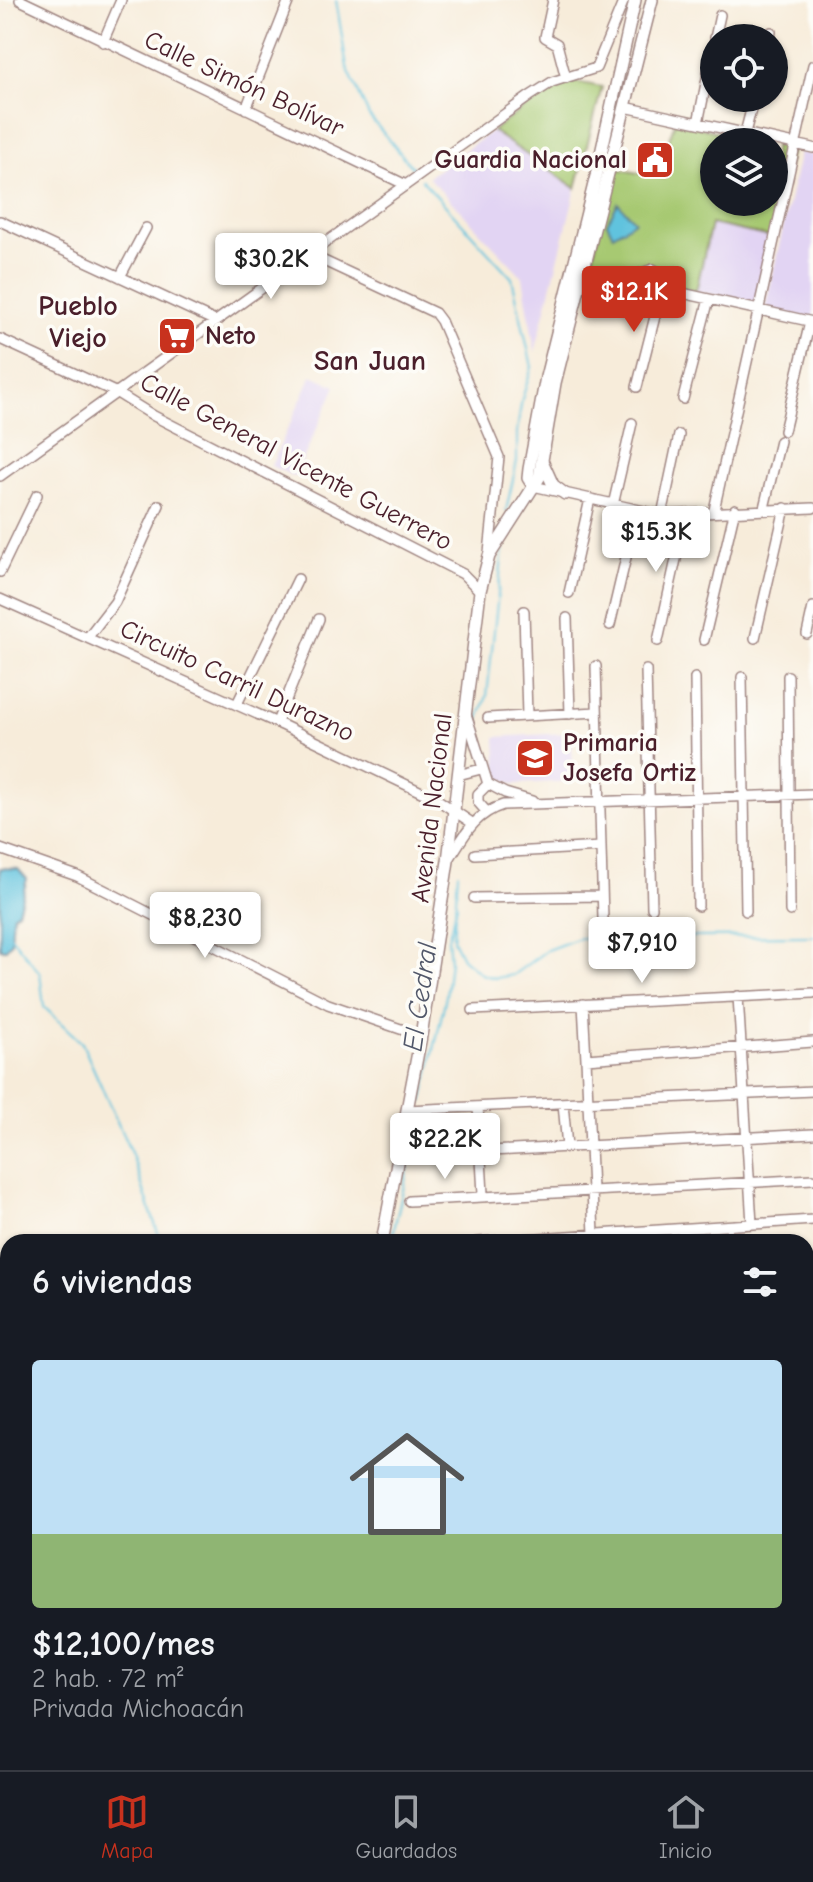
<!DOCTYPE html>
<html lang="es">
<head>
<meta charset="utf-8">
<style>
	body { margin:0; font-family:"Comic Neue",sans-serif; background:#242831; color:#f1f3f6; height:100vh; display:flex; flex-direction:column; font-size:30px; white-space:nowrap }
	* { box-sizing:border-box; margin:0 }
	p { font-size:26px; color:#9ea1a6 }
	.icon { flex:none; width:44px; height:44px; fill:none; stroke:currentColor; stroke-width:2; stroke-linecap:round; stroke-linejoin:round }
	.map { position:relative; flex:1; overflow:hidden }
	.sheet { position:absolute; left:0px; top:1234px; width:814px; height:536px; display:flex; flex-direction:column; background:#171b24; border-radius:24px 24px 0 0; box-shadow:0 2px 6px #0004 }
	.sheet>* { flex:none }
	.tools { position:absolute; left:700px; top:24px; display:grid; gap:16px }
	.tools a { display:grid; place-items:center; width:88px; height:88px; border-radius:50%; background:#171b24; box-shadow:0 2px 6px #0004; font-size:40px }
	.price { position:absolute; translate:-50% -68px; padding:0 18px; border-radius:8px; background:#fff; color:#222; font-size:26px; line-height:52px; filter:drop-shadow(0 2px 4px #0008) }
	.price::after { content:''; position:absolute; left:50%; top:48px; width:24px; height:18px; margin-left:-12px; background:inherit; clip-path:polygon(0 0,100% 0,50% 100%) }
	.price.current { background:#c8321e; color:#fff }
	ul { padding:0; list-style:none }
	li { display:grid; align-content:center; gap:16px; height:424px; padding:0 32px }
	li+li { border-top:2px solid #363941 }
	li span { display:grid; place-items:center; height:248px; border-radius:8px; color:#555 }
	li>.icon { margin-inline-start:auto }
	span .icon { width:144px; height:144px; fill:#fffc; stroke-width:1 }
	li b { font-size:34px }
	h2 { display:flex; justify-content:space-between; align-items:center; height:96px; padding:0 32px; font-size:34px }
	.tab-bar { display:flex; justify-content:space-around; align-items:center; height:112px; border-top:2px solid #363941; background:#171b24; font-size:22px; color:#9ea1a6 }
	.tab-bar a { display:grid; justify-items:center; gap:4px }
	.tab-bar .current { color:#c8321e }
	.map>svg:first-child { display:block }
	.built { fill:#e2d4f3 }
	.green { fill:#a7c972; stroke:#78744e; stroke-width:2 }
	.water { fill:#60c3de; stroke:#557184; stroke-width:2 }
	.lines { fill:none; stroke-linecap:round; stroke-linejoin:round }
	.stream { stroke:#60c3de; stroke-width:2 }
	.minor-casing { stroke:#a08682; stroke-width:12 }
	.major-casing { stroke:#a08682; stroke-width:14 }
	.minor { stroke:#fff; stroke-width:9 }
	.major { stroke:#fff; stroke-width:11 }
	.labels { text-anchor:middle; dominant-baseline:central; stroke-width:7; stroke-linejoin:round; paint-order:stroke }
	.street-label { font-size:26px; fill:#4a1f2b; stroke:#fdfcf7 }
	.poi-label { font-size:26px; font-weight:bold; fill:#4a1f2b; stroke:#fdfcf7; text-anchor:start }
	.neighbourhood-label { font-size:28px; font-weight:bold; fill:#4a1f2b; stroke:#fdfcf7 }
	.water-label { font-size:28px; font-style:italic; fill:#52586a; stroke:#fdfcf7 }
</style>
</head>
<body>
<div class="map">
<svg width="813" height="1770" viewBox="0 0 813 1770">
	<rect width="100%" height="100%" fill="#fdfcf7"/>
	<filter id="ink" filterUnits="userSpaceOnUse"><feTurbulence type="fractalNoise" baseFrequency=".0125" numOctaves="2"/><feDisplacementMap in="SourceGraphic" scale="16" xChannelSelector="R" yChannelSelector="G"/><feConvolveMatrix kernelMatrix="1 2 1 2 8 2 1 2 1" color-interpolation-filters="sRGB"/></filter>
	<filter id="wash" filterUnits="userSpaceOnUse"><feTurbulence type="fractalNoise" baseFrequency=".006" numOctaves="4" result="noise"/><feDisplacementMap in="SourceGraphic" scale="32" xChannelSelector="R" yChannelSelector="G"/><feGaussianBlur stdDeviation="1.8" result="paint"/><feColorMatrix in="noise" values="0 0 0 0 0 0 0 0 0 0 0 0 0 0 0 0 0 1.4 0 .05"/><feComposite in="paint" operator="in"/></filter>
	<g filter="url(#wash)">
		<rect width="100%" height="100%" fill="#f7ecda"/>
		<!-- built -->
		<path class="built" d="M 492,131 L 576,188 L 535,352 L 523,277 L 428,177 Z
			M 800,152 L 813,155 L 813,319 L 765,309 Z
			M 711,223 L 771,237 L 756,304 L 696,291 Z
			M 312,375 L 336,386 L 295,477 L 271,466 Z
			M 571,733 L 574,781 L 514,784 L 498,778 L 496,737 Z"/>
		<!-- green -->
		<path class="green" d="M 576,82 L 602,87 L 576,188 L 492,131 L 553,87 Z
			M 675,122 L 762,142 L 714,142 L 714,202 L 774,202 L 774,145 L 792,149 L 771,237 L 711,224 L 696,291 L 591,267 L 613,168 L 664,178 L 671,146 L 667,145 Z"/>
		<!-- water -->
		<path class="water" d="M 618,203 L 635,221 L 613,235 L 607,223 Z
			M 0,868 L 18,869 L 27,879 L 18,911 L 13,914 L 11,942 L 6,949 L 0,949 Z"/>
		<g class="lines">
			<!-- stream -->
			<path class="stream" d="M 336,0 L 347,67 L 369,116 L 416,172
				M 422,180 L 512,278 L 532,367 L 522,399 L 517,431 L 517,461 L 506,511
				M 478,721 L 487,696 L 503,548
				M 458,873 L 453,940 L 462,958 L 481,974 L 495,978 L 513,975 L 547,950 L 579,938 L 813,936
				M 9,934 L 40,973 L 44,1007 L 82,1043 L 132,1155 L 161,1242
				M 422,1103 L 446,996 L 450,961 L 448,939 L 457,905
				M 391,1242 L 420,1116
				M 806,1646 L 813,1636
				M 103,1770 L 109,1762
				M 750,1770 L 753,1762"/>
		</g>
	</g>
	<g filter="url(#ink)">
		<g class="lines">
			<defs>
				<path id="minor" d="M 20,0 L 406,185
					M 553,0 L 545,37 L 557,44 L 566,78
					M 715,38 L 720,15
					M 769,38 L 771,32
					M 103,42 L 121,0
					M 625,107 L 813,148
					M 246,109 L 289,0
					M 698,123 L 714,44
					M 745,133 L 754,98
					M 0,221 L 215,321
					M 309,254 L 435,313 L 441,321 L 499,457 L 489,553
					M 578,270 L 813,322
					M 120,277 L 146,228
					M 631,283 L 639,274 L 653,269 L 667,277 L 667,290
					M 0,339 L 117,393 L 154,416 L 463,574 L 480,591
					M 637,387 L 662,289
					M 683,399 L 709,299
					M 784,431 L 810,322
					M 0,476 L 530,96 L 552,82 L 596,68 L 624,0
					M 533,486 L 662,515 L 813,508
					M 613,505 L 632,423
					M 764,508 L 780,441
					M 714,510 L 813,65
					M 662,515 L 679,435
					M 0,572 L 37,495
					M 569,593 L 590,499
					M 0,599 L 284,726 L 438,800 L 472,823
					M 524,611 L 527,716
					M 567,618 L 570,714
					M 610,625 L 637,511
					M 807,634 L 813,607
					M 88,637 L 115,602 L 159,505
					M 755,638 L 785,508
					M 704,640 L 735,509
					M 658,641 L 686,514
					M 596,666 L 603,919
					M 646,670 L 652,908
					M 788,676 L 790,911
					M 742,677 L 746,911
					M 695,678 L 698,906
					M 237,704 L 298,579
					M 467,717 L 488,784 L 505,793 L 532,801
					M 488,718 L 597,712
					M 277,722 L 319,619
					M 458,775 L 481,769
					M 485,810 L 478,802 L 478,794 L 488,784
					M 0,849 L 77,876 L 328,1004 L 421,1036
					M 475,854 L 601,847
					M 448,861 C 464,836 474,814 503,805 L 813,794
					M 474,898 L 602,896
					M 738,996 L 752,1224
					M 583,1004 L 586,1059 L 813,1042
					M 473,1010 L 813,993
					M 586,1059 L 594,1234
					M 563,1103 L 567,1147
					M 478,1107 L 483,1194
					M 407,1110 L 813,1091
					M 436,1154 L 813,1134
					M 409,1201 L 813,1179
					M 478,1242 L 813,1220
					M 0,1370 L 8,1373
					M 0,1520 L 8,1524
					M 0,1642 L 8,1644
					M 8,1706 L 1,1737 L 8,1740
					M 806,1720 L 813,1709
					M 304,1762 L 309,1770
					M 777,1770 L 781,1762"/>
				<path id="major" d="M 543,463 L 553,485 L 565,494
					M 533,486 L 528,478 L 529,469 L 546,377 L 596,176 L 635,0
					M 382,1242 L 421,1036 L 448,861 L 480,591 L 489,556 L 539,478 L 555,383 L 652,0
					M 0,1385 L 8,1388
					M 282,1762 L 287,1770
					M 317,1770 L 327,1768"/>
			</defs>
			<!-- minor casing -->
			<use href="#minor" class="minor-casing"/>
			<!-- major casing -->
			<use href="#major" class="major-casing"/>
			<!-- minor -->
			<use href="#minor" class="minor"/>
			<!-- major -->
			<use href="#major" class="major"/>
		</g>
	</g>
	<!-- icons -->
	<defs>
		<symbol id="civic-square" viewBox="-11 -11 22 22"><rect x="-9" y="-9" width="18" height="18" rx="4" fill="#c8321e" stroke="#fdfcf7"/><path d="M-.6-6.5H3V-4.5H.6V-3L4-1V1h2V6H-6V1h2V-1L-.6-3ZM-1.2 2.5V6h2.4V2.5Z" fill="#fff"/></symbol>
		<symbol id="supermarket-square" viewBox="-11 -11 22 22"><rect x="-9" y="-9" width="18" height="18" rx="4" fill="#c8321e" stroke="#fdfcf7"/><path d="M-6-5.5h2.5l.6 2H6L4.5 2H-2.5L-4.4-4H-6ZM-1.5 3.2a1.3 1.3 0 1 0 .1 0ZM3 3.2a1.3 1.3 0 1 0 .1 0Z" fill="#fff"/></symbol>
		<symbol id="school-square" viewBox="-11 -11 22 22"><rect x="-9" y="-9" width="18" height="18" rx="4" fill="#c8321e" stroke="#fdfcf7"/><path d="M0-5L7-2L0 1L-7-2ZM-4 1L0 2.5L4 1V4Q0 6-4 4Z" fill="#fff"/></symbol>
	</defs>
	<g fill-rule="evenodd">
		<use href="#civic-square" x="633" y="138" width="44" height="44"/>
		<use href="#supermarket-square" x="155" y="314" width="44" height="44"/>
		<use href="#school-square" x="513" y="736" width="44" height="44"/>
	</g>
	<g class="labels">
		<!-- street labels -->
		<g class="street-label">
			<text transform="translate(244 84) rotate(25)">Calle Simón Bolívar</text>
			<text transform="translate(296 462) rotate(28)">Calle General Vicente Guerrero</text>
			<text transform="translate(237 681) rotate(25)">Circuito Carril Durazno</text>
			<text transform="translate(432 808) rotate(-83)">Avenida Nacional</text>
		</g>
		<!-- poi labels -->
		<g class="poi-label">
			<text x="627" y="160" text-anchor="end">Guardia Nacional</text>
			<text x="205" y="336">Neto</text>
			<text x="563" y="743">Primaria<tspan x="563" dy="30">Josefa Ortiz</tspan></text>
		</g>
		<!-- neighbourhood labels -->
		<g class="neighbourhood-label">
			<text x="78" y="306">Pueblo<tspan x="78" dy="32">Viejo</tspan></text>
			<text x="370" y="361">San Juan</text>
		</g>
		<!-- water labels -->
		<g class="water-label">
			<text transform="translate(420 997) rotate(-82)">El Cedral</text>
		</g>
	</g>
</svg>
<div class="tools">
<a><svg class="icon" aria-label="locate" viewBox="0 0 24 24"><circle cx="12" cy="12" r="6"/><path d="M12 2v4M12 18v4M2 12h4M18 12h4"/></svg></a>
<a><svg class="icon" aria-label="layers" viewBox="0 0 24 24"><path d="M12 4l9 5-9 5-9-5zM3 14l9 5 9-5"/></svg></a>
</div>
<b class="price" style="left:271px;top:301px">$30.2K</b>
<b class="price current" style="left:634px;top:334px">$12.1K</b>
<b class="price" style="left:656px;top:574px">$15.3K</b>
<b class="price" style="left:205px;top:960px">$8,230</b>
<b class="price" style="left:642px;top:985px">$7,910</b>
<b class="price" style="left:445px;top:1181px">$22.2K</b>
<section class="sheet">
<h2>6 viviendas<svg class="icon" aria-label="filters" viewBox="0 0 24 24"><path d="M4 7h16M4 17h16"/><circle cx="9" cy="7" r="2"/><circle cx="15" cy="17" r="2"/></svg></h2>
<ul>
<li><span style="background:linear-gradient(#bfe0f5 70%,#8fb573 0)"><svg class="icon" aria-label="home" viewBox="0 0 24 24"><path d="M3 11l9-7 9 7M6 9v11h12V9"/></svg></span><div><b>$12,100/mes</b><p>2 hab. · 72 m²</p><p>Privada Michoacán</p></div></li>
</ul>
</section>
</div>
<nav class="tab-bar">
<a class="current"><svg class="icon" aria-label="map" viewBox="0 0 24 24"><path d="M3 6l6-2 6 2 6-2v14l-6 2-6-2-6 2zM9 4v14M15 6v14"/></svg>Mapa</a>
<a><svg class="icon" aria-label="saved" viewBox="0 0 24 24"><path d="M7 4h10v16l-5-4-5 4z"/></svg>Guardados</a>
<a><svg class="icon" aria-label="home" viewBox="0 0 24 24"><path d="M3 11l9-7 9 7M6 9v11h12V9"/></svg>Inicio</a>
</nav>
</body>
</html>
